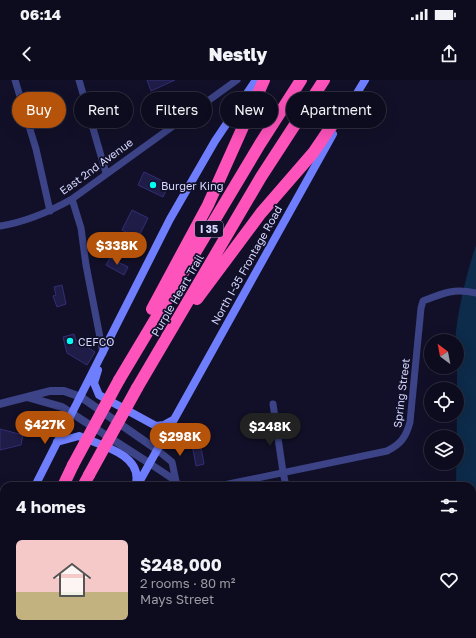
<!DOCTYPE html>
<html lang="en">
<head>
<meta charset="utf-8">
<style>
	body { margin:0; font-family:"Golos Text",sans-serif; background:#1b1a2b; color:#f1f3f6; height:100vh; display:flex; flex-direction:column; font-size:15px; white-space:nowrap }
	* { box-sizing:border-box; margin:0 }
	p { font-size:13px; color:#9a9ba4 }
	.icon { flex:none; width:22px; height:22px; fill:none; stroke:currentColor; stroke-width:2; stroke-linecap:round; stroke-linejoin:round }
	.map { position:relative; flex:1; overflow:hidden }
	.drawer { position:absolute; left:0px; top:402px; width:476px; height:156px; display:flex; flex-direction:column; background:#0d0c1e; border-radius:12px 12px 0 0; box-shadow:0 4px 16px #0002,0 0 0 1px #2d2c3c }
	.drawer>* { flex:none }
	.guide { position:absolute; left:12px; top:12px; width:452px; height:36px; display:flex; gap:8px }
	.needle { width:26px; rotate:328deg }
	.buttons { position:absolute; left:424px; top:254px; display:grid; gap:8px }
	.buttons a { display:grid; place-items:center; width:40px; height:40px; border-radius:50%; background:#0d0c1e; box-shadow:0 4px 16px #0002,0 0 0 1px #2d2c3c; font-size:20px }
	.price { position:absolute; translate:-50% -34px; padding:0 9px; border-radius:14px; background:#b45309; color:#fff; font-size:13px; line-height:26px; filter:drop-shadow(0 1px 2px #0008) }
	.price::after { content:''; position:absolute; left:50%; top:24px; width:12px; height:9px; margin-left:-6px; background:inherit; clip-path:polygon(0 0,100% 0,50% 100%) }
	.price.current { background:#222; color:#fff }
	ul { padding:0; list-style:none }
	li { display:flex; align-items:center; gap:12px; height:100px; padding:0 16px }
	li span { display:grid; place-items:center; flex:none; width:112px; height:80px; border-radius:6px; color:#555 }
	li>.icon { margin-inline-start:auto }
	span .icon { width:48px; height:48px; fill:#fffc; stroke-width:1 }
	li b { font-size:17px }
	h2 { display:flex; justify-content:space-between; align-items:center; height:48px; padding:0 16px; font-size:17px }
	.pill { padding:0 14px; border-radius:18px; background:#0d0c1e; box-shadow:0 4px 16px #0002,0 0 0 1px #2d2c3c; font-size:14px; line-height:36px }
	.pill.current { background:#b45309; color:#fff }
	.status { display:flex; justify-content:space-between; align-items:center; height:28px; padding:0 20px; background:#0d0c1e; direction:ltr }
	.status svg { height:11px; fill:currentColor }
	header { display:flex; justify-content:space-between; align-items:center; height:52px; padding:0 16px; background:#0d0c1e; font-size:18px; font-weight:800 }
	.map>svg:first-child { display:block }
	.water { fill:#0d2b4a }
	.building { fill:#1f1c48; stroke:#332e74 }
	.lines { fill:none; stroke-linecap:round; stroke-linejoin:round }
	.minor { stroke:#3c4386; stroke-width:7 }
	.tertiary { stroke:#3c4386; stroke-width:8 }
	.secondary { stroke:#6f7efd; stroke-width:8 }
	.motorway { stroke:#fd53bb; stroke-width:12 }
	.motorway-bridge { stroke:#fd53bb; stroke-width:12 }
	.poi-dot { fill:#05fcf4; stroke:#111028; stroke-width:1.5 }
	.labels { text-anchor:middle; dominant-baseline:central; stroke-width:3.5; stroke-linejoin:round; paint-order:stroke }
	.shield { fill:#111028; stroke:#9c9cbe; stroke-width:1 }
	.shield-label { font-size:10px; font-weight:bold; fill:#d7d8ff }
	.street-label { font-size:11px; fill:#d7d8ff; stroke:#111028 }
	.poi-label { font-size:11px; fill:#d7d8ff; stroke:#111028; text-anchor:start }
</style>
</head>
<body>
<div class="status"><b>06:14</b><svg viewBox="0 0 49 12"><path d="M0 12V9h3v3zM5 12V6h3v6zM10 12V3h3v9zM15 12V0h3v12zM26 1h20v11H26zM47 4h2v5h-2z"/></svg></div>
<header><svg class="icon" aria-label="back" viewBox="0 0 24 24"><path d="M15 5l-7 7 7 7"/></svg>Nestly<svg class="icon" aria-label="share" viewBox="0 0 24 24"><path d="M12 15V3M7 8l5-5 5 5M5 13v7h14v-7"/></svg></header>
<div class="map">
<svg width="476" height="558" viewBox="0 0 476 558">
	<rect width="100%" height="100%" fill="#111028"/>
	<!-- water -->
	<path class="water" d="M 476,165 L 476,436 L 472,470 L 472,406 L 456,406 C 457,357 457,310 457,261 L 455,261 C 458,228 466,196 476,165 Z"/>
	<!-- building -->
	<path class="building" d="M 147,0 L 175,0 L 151,11 Z
		M 144,92 L 169,104 L 163,117 L 138,105 Z
		M 132,130 L 148,138 L 138,158 L 122,150 Z
		M 110,178 L 128,187 L 124,195 L 106,185 Z
		M 62,205 L 66,224 L 57,227 L 53,216 L 56,215 L 54,207 Z
		M 74,254 L 76,260 L 95,272 L 87,285 L 67,273 L 63,257 Z
		M 0,349 L 23,355 L 21,365 L 0,370 Z
		M 199,357 L 204,384 L 196,386 L 191,359 Z"/>
	<g class="lines">
		<!-- minor -->
		<path class="minor" d="M 15,0 L 36,69 L 50,131
			M 79,0 L 106,93
			M 72,119 L 81,148 L 86,185 L 103,273
			M 0,146 C 26,142 49,132 72,119 L 237,0
			M 273,324 L 283,392 L 286,406
			M 156,369 L 172,382 L 177,406
			M 149,383 L 176,401
			M 219,406 L 387,371 C 401,364 406,357 410,342 L 421,228 L 423,221 C 443,213 454,208 476,213"/>
		<!-- tertiary -->
		<path class="tertiary" d="M 27,317 L 62,327 L 149,383
			M 0,324 L 50,311 L 64,311 L 81,317 L 156,369"/>
		<!-- secondary -->
		<path class="secondary" d="M 348,28 L 365,0
			M 98,290 L 94,303 L 99,315 L 156,346 L 164,345 L 173,340
			M 57,362 L 79,356 C 99,365 142,374 136,403
			M 35,406 L 170,139 L 215,61 L 256,0
			M 137,406 L 333,54
			M 0,472 L 4,464
			M 54,558 L 57,554"/>
		<!-- motorway -->
		<path class="motorway" d="M 197,219 L 261,133 L 313,73 L 330,48 L 349,25
			M 152,229 L 208,125 L 264,0
			M 119,300 L 260,64 L 301,0
			M 137,308 L 261,97 L 324,0
			M 63,406 L 73,385
			M 83,406 L 89,395
			M 0,498 L 4,488
			M 0,525 L 4,517
			M 4,558 L 6,554
			M 27,558 L 30,554"/>
		<!-- motorway-bridge -->
		<path class="motorway-bridge" d="M 73,385 L 119,300
			M 89,395 L 137,308"/>
	</g>
	<!-- markers -->
	<g class="poi-dot">
		<circle cx="153" cy="105" r="4"/>
		<circle cx="70" cy="261" r="4"/>
	</g>
	<g class="labels">
		<!-- shield labels -->
		<rect class="shield" x="195" y="141" width="28" height="16" rx="3"/>
		<g class="shield-label">
			<text x="209" y="149">I 35</text>
		</g>
		<!-- street labels -->
		<g class="street-label">
			<text transform="translate(96 86) rotate(-36)">East 2nd Avenue</text>
			<text transform="translate(246 185) rotate(-61)">North I-35 Frontage Road</text>
			<text transform="translate(177 215) rotate(-60)">Purple Heart Trail</text>
			<text transform="translate(401 313) rotate(-83)">Spring Street</text>
		</g>
		<!-- poi labels -->
		<g class="poi-label">
			<text x="161" y="105">Burger King</text>
			<text x="78" y="261">CEFCO</text>
		</g>
	</g>
</svg>
<div class="buttons">
<a><svg class="needle" viewBox="-14 -14 28 28"><path d="M0-13l5 13h-10z" fill="#e53935"/><path d="M0 13l5-13h-10z" fill="#9a9ba4"/></svg></a>
<a><svg class="icon" aria-label="locate" viewBox="0 0 24 24"><circle cx="12" cy="12" r="6"/><path d="M12 2v4M12 18v4M2 12h4M18 12h4"/></svg></a>
<a><svg class="icon" aria-label="layers" viewBox="0 0 24 24"><path d="M12 4l9 5-9 5-9-5zM3 14l9 5 9-5"/></svg></a>
</div>
<b class="price" style="left:117px;top:186px">$338K</b>
<b class="price" style="left:45px;top:365px">$427K</b>
<b class="price current" style="left:270px;top:367px">$248K</b>
<b class="price" style="left:180px;top:377px">$298K</b>
<div class="guide">
<a class="pill current">Buy</a>
<a class="pill">Rent</a>
<a class="pill">Filters</a>
<a class="pill">New</a>
<a class="pill">Apartment</a>
</div>
<section class="drawer">
<h2>4 homes<svg class="icon" aria-label="filters" viewBox="0 0 24 24"><path d="M4 7h16M4 17h16"/><circle cx="9" cy="7" r="2"/><circle cx="15" cy="17" r="2"/></svg></h2>
<ul>
<li><span style="background:linear-gradient(#f6c9c9 65%,#c2b280 0)"><svg class="icon" aria-label="home" viewBox="0 0 24 24"><path d="M3 11l9-7 9 7M6 9v11h12V9"/></svg></span><div><b>$248,000</b><p>2 rooms · 80 m²</p><p>Mays Street</p></div><svg class="icon" aria-label="heart" viewBox="0 0 24 24"><path d="M12 20l-8-8c-3-5 5-10 8-4 3-6 11-1 8 4z"/></svg></li>
</ul>
</section>
</div>
</body>
</html>
